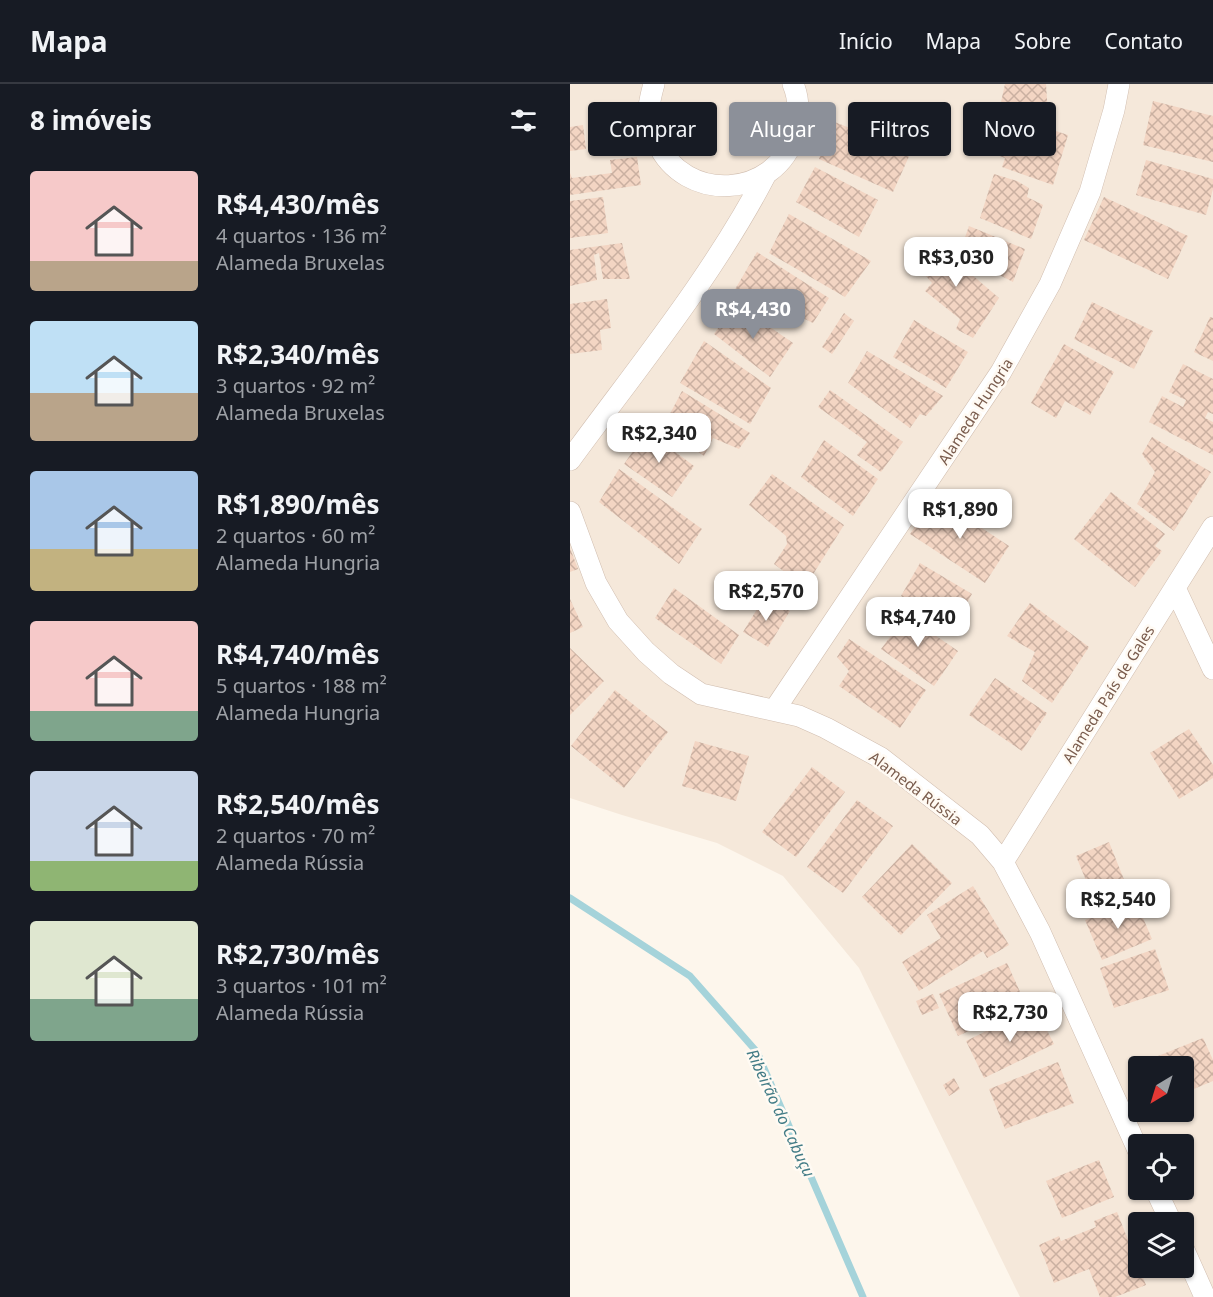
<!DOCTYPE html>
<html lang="pt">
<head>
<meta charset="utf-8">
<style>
	body { margin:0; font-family:"Noto Sans",sans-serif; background:#242831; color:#f1f3f6; height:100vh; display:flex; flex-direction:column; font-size:22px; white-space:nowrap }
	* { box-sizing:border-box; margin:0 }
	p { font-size:20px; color:#9ea1a6 }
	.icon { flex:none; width:33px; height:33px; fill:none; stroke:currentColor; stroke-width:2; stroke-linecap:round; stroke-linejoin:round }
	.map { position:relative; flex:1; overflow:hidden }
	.panel { display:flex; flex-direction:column; background:#171b24; width:570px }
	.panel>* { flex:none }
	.banner { position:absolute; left:18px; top:18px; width:534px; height:54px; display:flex; gap:12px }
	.needle { width:39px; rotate:218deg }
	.tools { position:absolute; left:558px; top:972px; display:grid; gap:12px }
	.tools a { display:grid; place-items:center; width:66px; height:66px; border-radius:6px; background:#171b24; box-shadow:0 2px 4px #0004; font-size:30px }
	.price { position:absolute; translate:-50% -51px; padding:0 14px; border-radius:12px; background:#fff; color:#222; font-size:20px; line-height:39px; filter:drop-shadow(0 2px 3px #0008) }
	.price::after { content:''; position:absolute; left:50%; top:36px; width:18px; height:14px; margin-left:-9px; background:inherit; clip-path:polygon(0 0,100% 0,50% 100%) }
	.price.current { background:#8c9099; color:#fff }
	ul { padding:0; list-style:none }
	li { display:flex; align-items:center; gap:18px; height:150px; padding:0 30px }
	li span { display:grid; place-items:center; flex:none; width:168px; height:120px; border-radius:6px; color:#555 }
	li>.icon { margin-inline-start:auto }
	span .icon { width:72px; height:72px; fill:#fffc; stroke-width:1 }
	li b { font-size:26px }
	h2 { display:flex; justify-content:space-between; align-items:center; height:72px; padding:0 30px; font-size:26px }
	.tag { padding:0 21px; border-radius:6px; background:#171b24; box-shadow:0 2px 4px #0004; font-size:21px; line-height:54px }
	.tag.current { background:#8c9099; color:#fff }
	header { display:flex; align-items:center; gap:36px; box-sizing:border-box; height:84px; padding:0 30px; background:#171b24; border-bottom:2px solid #363941 }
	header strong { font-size:28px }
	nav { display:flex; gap:33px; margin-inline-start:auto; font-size:21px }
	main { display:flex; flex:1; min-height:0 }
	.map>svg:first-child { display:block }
	.residential { fill:#f5e8da; fill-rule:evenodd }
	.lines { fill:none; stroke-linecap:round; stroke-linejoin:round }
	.stream { stroke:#a5d3da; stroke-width:7 }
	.building { fill:url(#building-cross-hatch) }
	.street-casing { stroke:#d1beb0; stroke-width:22 }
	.street { stroke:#fff; stroke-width:21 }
	.labels { text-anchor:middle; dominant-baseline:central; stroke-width:5; stroke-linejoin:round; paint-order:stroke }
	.street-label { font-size:15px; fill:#7a5c4d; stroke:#fffaf3 }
	.water-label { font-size:16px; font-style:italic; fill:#437c86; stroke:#fffaf3 }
</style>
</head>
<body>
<header>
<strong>Mapa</strong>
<nav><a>Início</a><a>Mapa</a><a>Sobre</a><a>Contato</a></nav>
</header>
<main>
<section class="panel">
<h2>8 imóveis<svg class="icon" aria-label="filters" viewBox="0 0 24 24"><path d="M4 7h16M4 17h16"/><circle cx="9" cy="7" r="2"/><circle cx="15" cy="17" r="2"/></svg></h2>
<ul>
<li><span style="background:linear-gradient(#f6c9c9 75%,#b9a48a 0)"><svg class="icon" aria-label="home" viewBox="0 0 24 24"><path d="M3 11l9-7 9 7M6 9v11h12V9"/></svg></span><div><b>R$4,430/mês</b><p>4 quartos · 136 m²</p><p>Alameda Bruxelas</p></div></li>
<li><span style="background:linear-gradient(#bfe0f5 60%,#b9a48a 0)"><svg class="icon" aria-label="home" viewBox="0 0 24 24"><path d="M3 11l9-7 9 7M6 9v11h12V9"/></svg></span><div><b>R$2,340/mês</b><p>3 quartos · 92 m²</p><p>Alameda Bruxelas</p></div></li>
<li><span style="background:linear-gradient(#a9c7e8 65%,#c2b280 0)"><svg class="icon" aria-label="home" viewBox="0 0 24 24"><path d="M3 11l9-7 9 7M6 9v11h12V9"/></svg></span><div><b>R$1,890/mês</b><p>2 quartos · 60 m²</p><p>Alameda Hungria</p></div></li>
<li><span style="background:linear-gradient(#f6c9c9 75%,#7fa58c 0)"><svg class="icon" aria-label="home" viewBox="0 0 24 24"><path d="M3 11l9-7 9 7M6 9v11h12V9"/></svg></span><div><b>R$4,740/mês</b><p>5 quartos · 188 m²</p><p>Alameda Hungria</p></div></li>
<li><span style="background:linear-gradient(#c9d6e8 75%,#8fb573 0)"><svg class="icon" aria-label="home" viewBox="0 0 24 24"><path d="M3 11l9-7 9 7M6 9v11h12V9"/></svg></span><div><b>R$2,540/mês</b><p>2 quartos · 70 m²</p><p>Alameda Rússia</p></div></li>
<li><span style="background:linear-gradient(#dfe7d0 65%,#7fa58c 0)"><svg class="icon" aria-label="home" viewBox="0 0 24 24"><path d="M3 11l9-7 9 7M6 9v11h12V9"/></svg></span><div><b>R$2,730/mês</b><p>3 quartos · 101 m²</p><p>Alameda Rússia</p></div></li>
</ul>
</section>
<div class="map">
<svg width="643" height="1213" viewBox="0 0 643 1213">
	<defs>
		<pattern id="building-cross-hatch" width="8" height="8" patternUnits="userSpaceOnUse" patternTransform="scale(1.5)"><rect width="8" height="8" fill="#f3d5c3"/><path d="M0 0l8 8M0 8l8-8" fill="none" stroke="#cab0a1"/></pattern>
	</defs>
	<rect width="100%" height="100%" fill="#fdf6ec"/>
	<!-- residential -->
	<path class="residential" d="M 0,0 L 643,0 L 643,1213 L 450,1213 L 289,884 L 213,792 L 147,759 L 52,731 L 0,714 ZM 568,982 L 614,982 L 614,1028 L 568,1028 ZM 568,1060 L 614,1060 L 614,1106 L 568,1106 ZM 568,1138 L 614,1138 L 614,1184 L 568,1184 Z"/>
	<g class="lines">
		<!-- stream -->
		<path class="stream" d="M 0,814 L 120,892 L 187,968 L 293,1213"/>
	</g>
	<!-- building -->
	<path class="building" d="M 435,0 L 476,0 L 478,30 L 431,18 Z
		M 583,17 L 643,32 L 643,78 L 573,61 Z
		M 414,23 L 498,51 L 483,101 L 432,83 L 435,74 L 404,63 Z
		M 262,37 L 341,68 L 323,108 L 249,75 Z
		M 13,41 L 16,65 L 0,67 L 0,43 Z
		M 67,73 L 71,101 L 0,111 L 0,89 L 2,94 L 42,89 L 40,76 Z
		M 576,76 L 643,95 L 643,105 L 636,131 L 566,111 Z
		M 245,83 L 308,116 L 289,153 L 226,118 Z
		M 424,90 L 447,97 L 459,104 L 457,113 L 473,121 L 461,155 L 410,134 Z
		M 33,113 L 38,149 L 0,154 L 0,117 Z
		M 534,113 L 618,152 L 598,195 L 514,156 Z
		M 219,130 L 301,177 L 275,213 L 199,169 Z
		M 399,142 L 455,165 L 443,198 L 389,170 Z
		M 358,153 L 429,214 L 403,254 L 386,245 L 390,235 L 355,207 L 362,199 L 343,177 Z
		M 52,159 L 60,195 L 33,195 L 29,169 L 24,171 L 27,196 L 0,202 L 0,166 Z
		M 187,168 L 259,214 L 243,239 L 204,220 L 197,228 L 164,207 Z
		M 37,215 L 41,244 L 30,246 L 32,266 L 0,270 L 0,220 Z
		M 522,218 L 583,247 L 564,285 L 504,255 Z
		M 165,219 L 223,259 L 200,293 L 144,250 Z
		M 274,229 L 284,237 L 262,270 L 252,263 Z
		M 640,233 L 643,234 L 643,277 L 624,268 Z
		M 344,236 L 398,268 L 376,304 L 323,273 Z
		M 134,257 L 201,304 L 180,340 L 110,299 Z
		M 494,260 L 544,288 L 520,331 L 495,317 L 486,334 L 461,319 Z
		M 297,267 L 373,312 L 356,332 L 350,330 L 340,344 L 278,299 Z
		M 613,280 L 643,295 L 643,330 L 638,328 L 635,334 L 643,338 L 643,371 L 579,338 L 592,312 L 613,323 L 616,316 L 599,308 Z
		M 260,306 L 333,358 L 311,388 L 287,371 L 297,358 L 248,323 Z
		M 112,307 L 180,349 L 169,365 L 143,354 L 134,372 L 93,343 Z
		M 77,347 L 124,382 L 102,413 L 54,380 Z
		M 582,353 L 641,388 L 604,447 L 567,420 L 585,388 L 572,370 Z
		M 254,356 L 308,395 L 283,432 L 231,393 Z
		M 49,385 L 132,445 L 109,480 L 29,418 Z
		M 202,390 L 274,441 L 235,503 L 204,480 L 217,460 L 216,452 L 179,421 Z
		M 541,408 L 595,450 L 585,462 L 592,467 L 565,503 L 504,455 Z
		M 365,413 L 439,462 L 415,499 L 340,450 Z
		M 0,464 L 8,485 L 0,488 Z
		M 350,479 L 402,510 L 383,543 L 331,512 Z
		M 104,504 L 169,551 L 151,580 L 85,534 Z
		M 195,512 L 220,527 L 198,563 L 173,548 Z
		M 0,515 L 13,543 L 0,549 Z
		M 460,519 L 519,563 L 482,619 L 452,597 L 465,568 L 437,552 Z
		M 327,525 L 388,567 L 364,602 L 311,565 L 323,549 L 314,544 Z
		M 279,555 L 356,606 L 330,644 L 269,602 L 279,587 L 267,573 Z
		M 0,564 L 34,597 L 0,631 Z
		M 425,594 L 477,629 L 452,667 L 399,631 Z
		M 45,606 L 98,648 L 54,704 L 1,662 Z
		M 619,645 L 643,681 L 643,694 L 609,715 L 580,669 Z
		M 125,657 L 179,672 L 166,717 L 112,702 Z
		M 242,683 L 275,708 L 226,773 L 192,748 Z
		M 287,716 L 323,742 L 273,809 L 237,783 Z
		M 539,758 L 555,798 L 522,811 L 506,772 Z
		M 342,760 L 382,799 L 331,851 L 292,813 Z
		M 403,802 L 439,861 L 417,874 L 413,867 L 349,907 L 332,878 L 371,854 L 357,831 Z
		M 565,815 L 582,855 L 532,876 L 515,836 Z
		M 585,865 L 599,906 L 544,924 L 530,884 Z
		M 437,879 L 456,921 L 388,952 L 369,910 Z
		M 363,910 L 369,924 L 352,931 L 346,917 Z
		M 465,923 L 484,960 L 414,994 L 396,957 Z
		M 633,954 L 643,976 L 643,997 L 614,1009 L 614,982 L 570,982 L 568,980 Z
		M 488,978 L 504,1019 L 435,1045 L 419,1005 Z
		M 384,994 L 390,1005 L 379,1012 L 373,1001 Z
		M 529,1076 L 544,1113 L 492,1134 L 476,1097 Z
		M 547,1128 L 576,1201 L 545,1213 L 530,1213 L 519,1185 L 484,1199 L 469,1161 L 489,1152 L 491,1157 L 526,1143 L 524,1137 Z"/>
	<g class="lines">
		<defs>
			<path id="street" d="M 84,0 C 82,7 80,15 79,23 C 78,35 82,47 87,58 C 114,120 206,115 225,50 C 229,33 230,16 223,0
				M 0,376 C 68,283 143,192 196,90
				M 0,428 L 26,499 L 48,537 L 76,568 L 101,590 L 131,610 L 229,632 L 256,644 L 311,674 L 410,751 L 433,778 L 470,848 L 568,1066
				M 605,504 L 643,585
				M 205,625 L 431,288 L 480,200 L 520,108 L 544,26 L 549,0
				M 433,778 L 643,443
				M 586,1106 L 601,1138
				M 614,1166 L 635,1213"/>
		</defs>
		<!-- street casing -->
		<use href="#street" class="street-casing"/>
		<!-- street -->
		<use href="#street" class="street"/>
	</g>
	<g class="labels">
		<!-- street labels -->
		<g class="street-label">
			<text transform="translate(405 327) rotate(-57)">Alameda Hungria</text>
			<text transform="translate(538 610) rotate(-58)">Alameda País de Gales</text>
			<text transform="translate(346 704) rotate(37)">Alameda Rússia</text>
		</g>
		<!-- water labels -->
		<g class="water-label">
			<text transform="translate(211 1029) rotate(65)">Ribeirão do Cabuçu</text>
		</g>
	</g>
</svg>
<div class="tools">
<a><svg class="needle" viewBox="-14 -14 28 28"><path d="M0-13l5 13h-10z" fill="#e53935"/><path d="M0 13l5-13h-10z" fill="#9ea1a6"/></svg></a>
<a><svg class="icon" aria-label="locate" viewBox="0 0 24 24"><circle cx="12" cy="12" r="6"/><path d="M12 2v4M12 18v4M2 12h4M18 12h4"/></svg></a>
<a><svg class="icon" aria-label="layers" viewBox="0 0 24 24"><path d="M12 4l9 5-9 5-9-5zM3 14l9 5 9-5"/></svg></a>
</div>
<b class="price" style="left:386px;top:204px">R$3,030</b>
<b class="price current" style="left:183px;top:256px">R$4,430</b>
<b class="price" style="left:89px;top:380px">R$2,340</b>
<b class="price" style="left:390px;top:456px">R$1,890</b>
<b class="price" style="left:196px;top:538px">R$2,570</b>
<b class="price" style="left:348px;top:564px">R$4,740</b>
<b class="price" style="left:548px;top:846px">R$2,540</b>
<b class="price" style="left:440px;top:959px">R$2,730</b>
<div class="banner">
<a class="tag">Comprar</a>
<a class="tag current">Alugar</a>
<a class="tag">Filtros</a>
<a class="tag">Novo</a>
</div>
</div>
</main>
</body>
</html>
